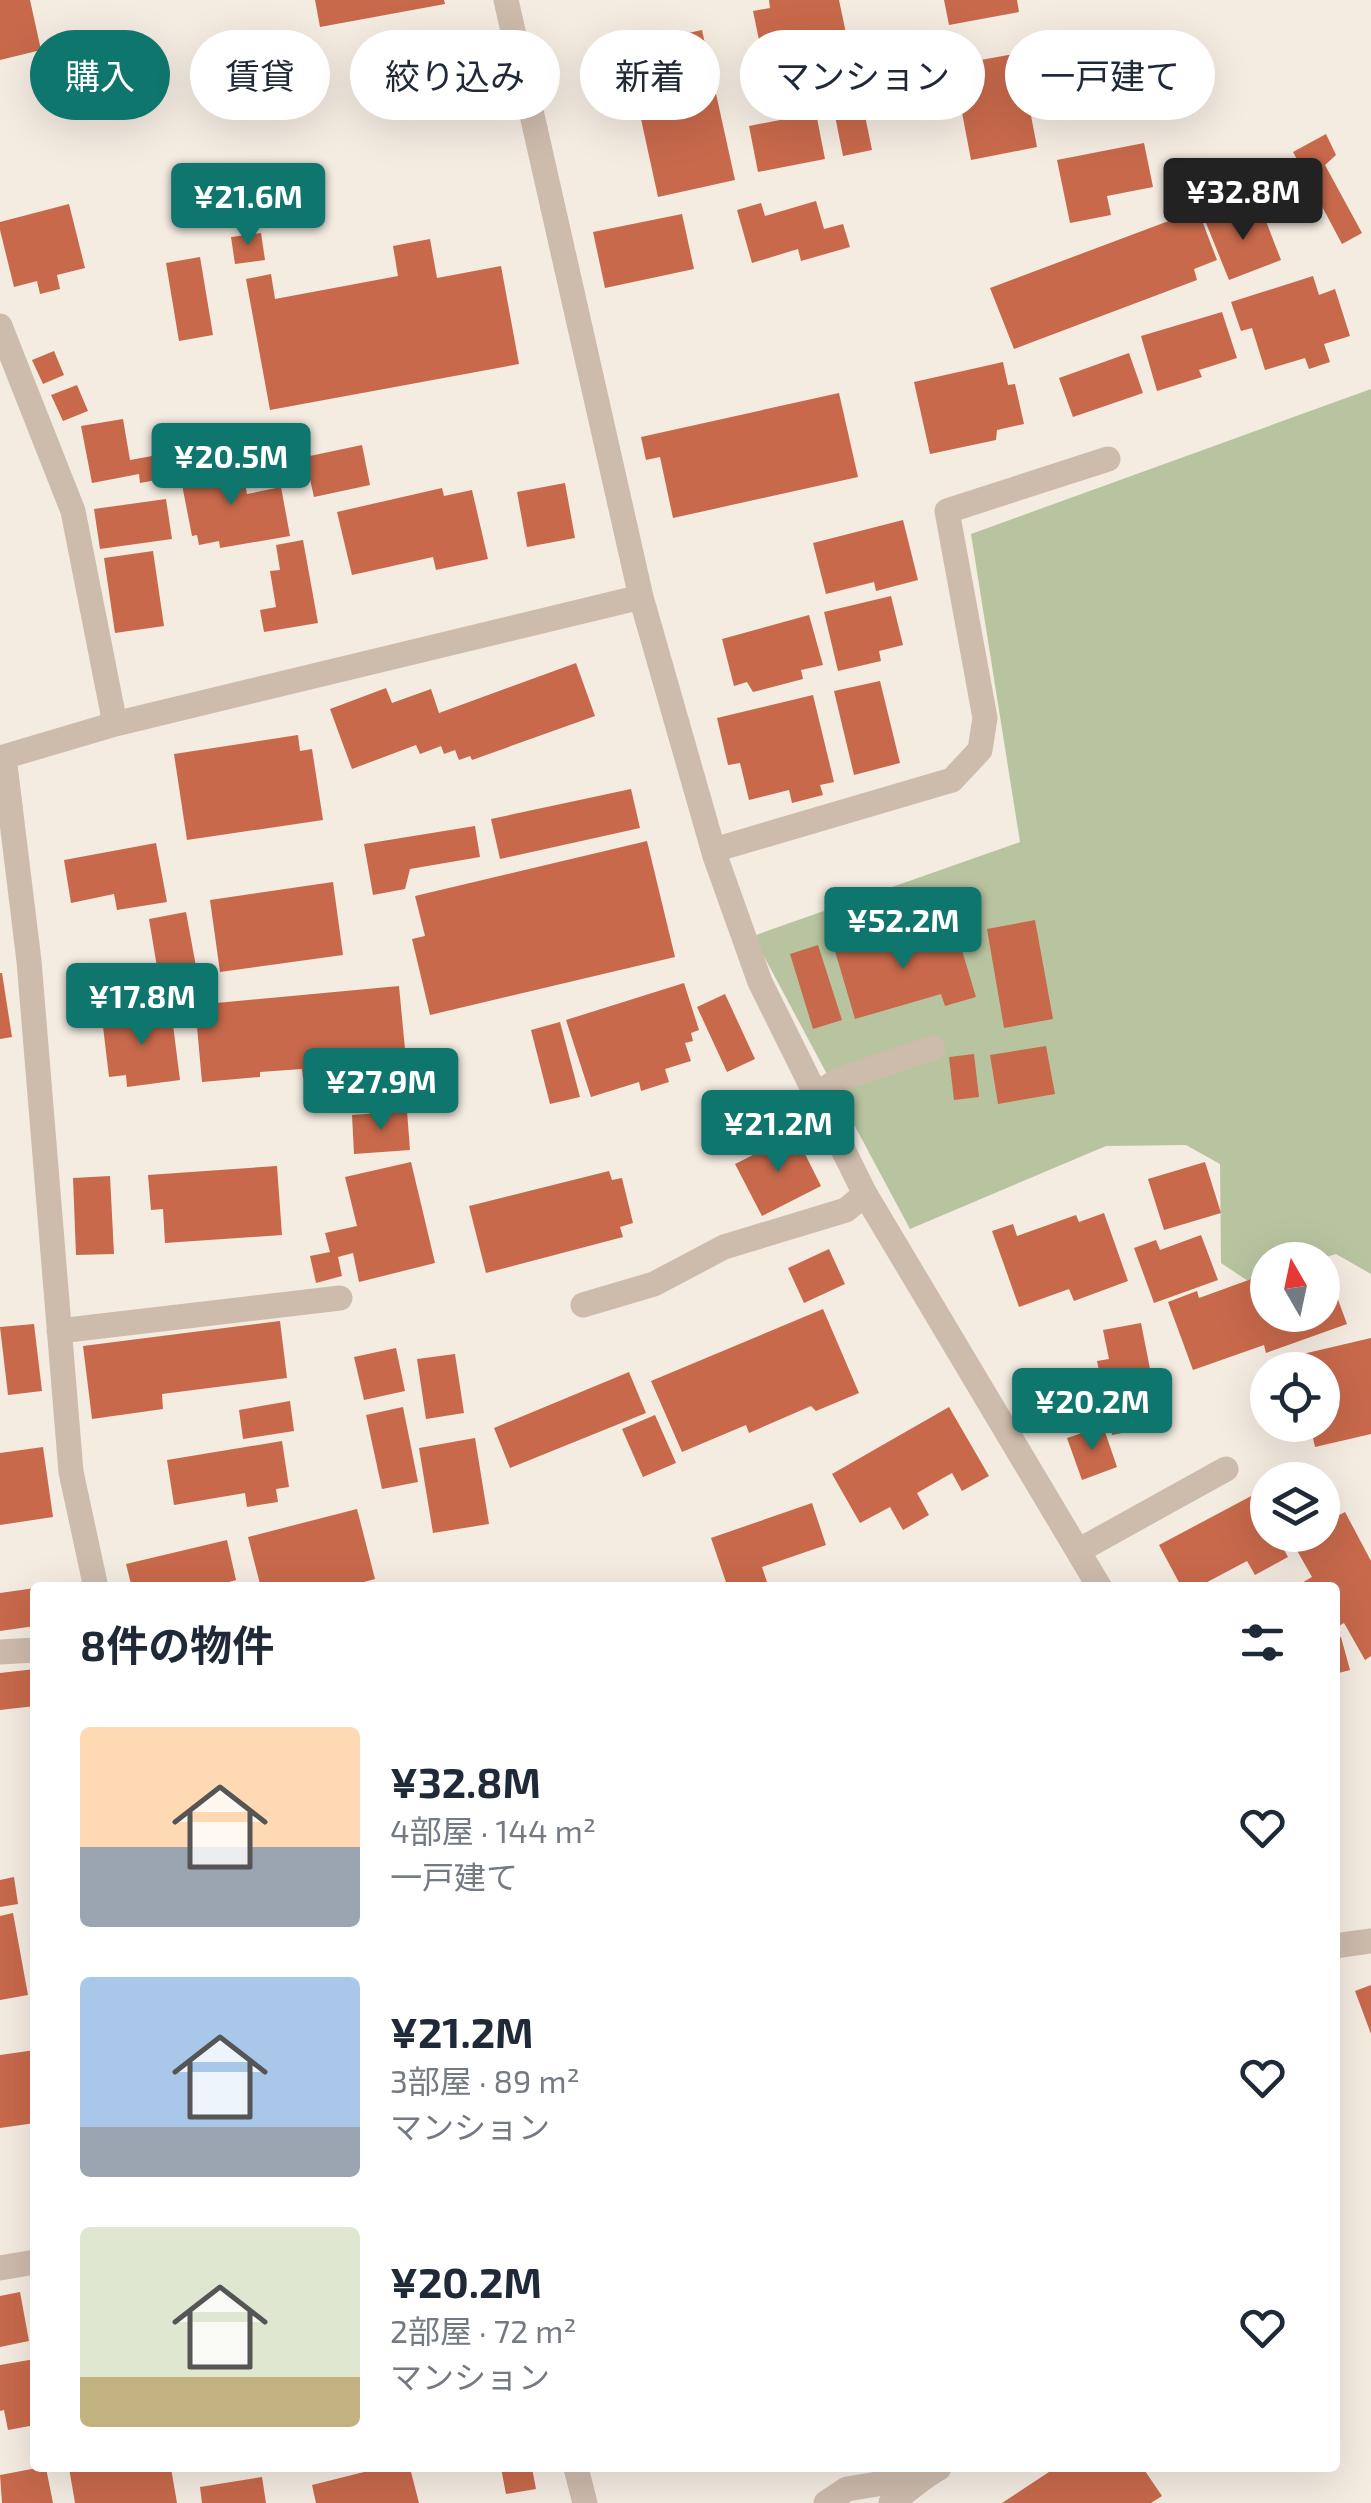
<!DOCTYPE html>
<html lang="ja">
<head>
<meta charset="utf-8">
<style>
	body { margin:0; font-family:"Exo 2","Noto Sans JP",sans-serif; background:#f6f6f7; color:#1f2937; height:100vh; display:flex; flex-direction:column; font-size:38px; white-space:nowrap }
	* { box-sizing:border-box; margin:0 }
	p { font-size:32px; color:#747a83 }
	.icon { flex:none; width:55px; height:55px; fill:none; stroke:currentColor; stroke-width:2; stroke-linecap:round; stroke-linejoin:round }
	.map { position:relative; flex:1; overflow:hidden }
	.drawer { position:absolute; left:30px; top:1582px; width:1310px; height:890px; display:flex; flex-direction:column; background:#fff; border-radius:10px; box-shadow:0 10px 40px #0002 }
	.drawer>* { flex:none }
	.guide { position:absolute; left:30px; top:30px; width:1312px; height:90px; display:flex; gap:20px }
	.needle { width:65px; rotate:351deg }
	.tools { position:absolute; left:1250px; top:1242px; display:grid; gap:20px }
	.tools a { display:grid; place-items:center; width:90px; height:90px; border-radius:50%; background:#fff; box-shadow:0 10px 40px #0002; font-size:50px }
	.price { position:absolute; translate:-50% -85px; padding:0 22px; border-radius:10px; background:#0f766e; color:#fff; font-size:32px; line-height:65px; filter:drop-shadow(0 2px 5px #0008) }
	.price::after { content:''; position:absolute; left:50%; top:60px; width:30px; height:22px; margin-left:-15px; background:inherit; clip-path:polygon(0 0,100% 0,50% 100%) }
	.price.active { background:#222; color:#fff }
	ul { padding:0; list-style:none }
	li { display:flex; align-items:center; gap:30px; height:250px; padding:0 50px }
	li span { display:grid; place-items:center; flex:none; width:280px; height:200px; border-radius:10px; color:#555 }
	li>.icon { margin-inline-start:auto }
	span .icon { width:120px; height:120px; fill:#fffc; stroke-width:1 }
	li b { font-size:42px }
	h2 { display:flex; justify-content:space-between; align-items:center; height:120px; padding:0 50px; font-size:42px }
	.tag { padding:0 35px; border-radius:45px; background:#fff; box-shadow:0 10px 40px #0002; font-size:35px; line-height:90px }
	.tag.active { background:#0f766e; color:#fff }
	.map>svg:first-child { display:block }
	.green { fill:#b8c4a0 }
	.building { fill:#c8694b }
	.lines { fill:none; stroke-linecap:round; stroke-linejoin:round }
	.minor { stroke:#cdbbac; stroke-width:25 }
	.tertiary { stroke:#cdbbac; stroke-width:25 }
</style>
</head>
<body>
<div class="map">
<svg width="1371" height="2503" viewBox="0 0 1371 2503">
	<rect width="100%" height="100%" fill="#f4ebe1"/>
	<!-- green -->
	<path class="green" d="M 1371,389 L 1371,1274 L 1336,1254 L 1316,1260 L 1268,1260 L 1267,1275 L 1248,1281 L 1221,1263 L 1220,1164 L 1186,1145 L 1106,1146 L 910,1229 L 753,936 L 1020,842 L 971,534 Z"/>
	<!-- building -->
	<path class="building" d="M 0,0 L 30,0 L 41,50 L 0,60 Z
		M 315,0 L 444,0 L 445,4 L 320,27 Z
		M 769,0 L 839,0 L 847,38 L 811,45 L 814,61 L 782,67 L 780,55 L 763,59 L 753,11 L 770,8 Z
		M 944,0 L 1017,0 L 1019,12 L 949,25 Z
		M 702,30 L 735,180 L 658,197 L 634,87 L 614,91 L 609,66 L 628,62 L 624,47 Z
		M 1019,53 L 1037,147 L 971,160 L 953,65 Z
		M 861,96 L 872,150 L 843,156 L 832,101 Z
		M 816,113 L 825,159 L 758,172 L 749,126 Z
		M 1326,134 L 1336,155 L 1325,165 L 1362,233 L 1342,244 L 1293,152 Z
		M 1144,143 L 1153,187 L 1107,196 L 1111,215 L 1070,223 L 1057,160 Z
		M 816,201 L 824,229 L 843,224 L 850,247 L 801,261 L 798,249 L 752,263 L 737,210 L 761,203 L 765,216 Z
		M 69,204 L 85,268 L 57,275 L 60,289 L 40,294 L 37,281 L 14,287 L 0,230 L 0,222 Z
		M 1198,210 L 1217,260 L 1194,269 L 1197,280 L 1014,349 L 990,288 Z
		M 1240,210 L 1243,218 L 1262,211 L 1281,260 L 1229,280 L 1206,223 Z
		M 682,214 L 694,269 L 605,288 L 593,232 Z
		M 261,233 L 265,260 L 235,264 L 231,237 Z
		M 430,239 L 437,278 L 501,266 L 519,364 L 270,410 L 246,279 L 271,274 L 275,299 L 398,276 L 393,246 Z
		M 200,257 L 213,335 L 179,341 L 166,263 Z
		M 1313,276 L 1319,295 L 1335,289 L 1350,336 L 1324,344 L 1330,362 L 1309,369 L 1305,358 L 1265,370 L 1252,328 L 1241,331 L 1231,302 Z
		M 1222,312 L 1237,358 L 1199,370 L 1202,377 L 1157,391 L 1141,336 Z
		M 54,351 L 64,375 L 43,384 L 32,360 Z
		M 1129,353 L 1143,393 L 1073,417 L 1059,378 Z
		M 1003,362 L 1008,385 L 1015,384 L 1024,424 L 997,430 L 996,440 L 930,454 L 914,382 Z
		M 77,385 L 88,411 L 63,421 L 51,395 Z
		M 839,393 L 858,477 L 673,518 L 660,457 L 646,460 L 641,437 Z
		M 123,419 L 130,460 L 158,455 L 162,479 L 140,483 L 139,474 L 92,483 L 81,426 Z
		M 362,445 L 370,485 L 314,497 L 305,457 Z
		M 195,461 L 198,475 L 242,467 L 247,494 L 281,487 L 290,536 L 220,548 L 219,541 L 199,545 L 197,535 L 192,536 L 178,464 Z
		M 565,483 L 575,538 L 527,547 L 517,492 Z
		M 442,488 L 444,496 L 472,490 L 488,559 L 436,570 L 433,557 L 352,575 L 337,512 Z
		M 166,499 L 172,539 L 100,549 L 94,509 Z
		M 903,520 L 918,580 L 876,591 L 874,582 L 826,594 L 813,543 Z
		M 303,540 L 318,623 L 264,632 L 260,610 L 276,607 L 270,571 L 280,570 L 276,545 Z
		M 153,551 L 164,626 L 115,633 L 104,558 Z
		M 891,596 L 903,645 L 879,651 L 881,661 L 838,671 L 824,612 Z
		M 809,615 L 823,665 L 801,670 L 803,679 L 753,692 L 747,682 L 734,686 L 722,639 Z
		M 576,663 L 595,716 L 472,760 L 470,756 L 459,760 L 455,750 L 444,754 L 441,746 L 420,754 L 416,745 L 352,769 L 330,709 L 386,688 L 392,703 L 431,689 L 439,713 Z
		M 880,681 L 900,763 L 854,775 L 834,691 Z
		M 813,695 L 834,782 L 820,785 L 823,795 L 792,803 L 789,790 L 749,800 L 740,763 L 728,765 L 717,718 Z
		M 298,735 L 300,751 L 312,749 L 323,820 L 187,840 L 174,754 Z
		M 631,789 L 640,828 L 500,859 L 491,819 Z
		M 475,826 L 480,857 L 410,869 L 405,889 L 373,895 L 364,844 Z
		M 647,841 L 675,957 L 430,1015 L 412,939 L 425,936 L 415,896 Z
		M 156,843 L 167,902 L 117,910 L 114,894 L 71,903 L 64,860 Z
		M 333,882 L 343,955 L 220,972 L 210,900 Z
		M 186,912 L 197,972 L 159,979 L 149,919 Z
		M 1035,920 L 1053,1019 L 1004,1028 L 987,929 Z
		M 920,925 L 927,946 L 958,937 L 976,997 L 945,1006 L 941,994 L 855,1019 L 835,951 Z
		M 818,945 L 842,1020 L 813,1029 L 790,954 Z
		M 0,973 L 2,973 L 12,1037 L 0,1039 Z
		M 684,983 L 699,1030 L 691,1033 L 693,1041 L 685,1043 L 691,1061 L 665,1069 L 669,1082 L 641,1091 L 639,1082 L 591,1097 L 566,1020 Z
		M 399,986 L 407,1070 L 359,1074 L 358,1063 L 347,1064 L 348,1074 L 303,1078 L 302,1069 L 260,1072 L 260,1077 L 202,1082 L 195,1005 Z
		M 725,994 L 755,1059 L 727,1072 L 697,1007 Z
		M 171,1009 L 180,1080 L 127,1087 L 126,1075 L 109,1077 L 102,1018 Z
		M 560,1022 L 580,1097 L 550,1104 L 531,1030 Z
		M 1046,1046 L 1055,1094 L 998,1104 L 990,1055 Z
		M 974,1054 L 979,1097 L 954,1100 L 949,1057 Z
		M 407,1111 L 410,1150 L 354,1154 L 352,1115 Z
		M 795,1134 L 821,1186 L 762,1216 L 735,1164 Z
		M 411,1162 L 435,1263 L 359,1282 L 353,1253 L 338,1257 L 342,1276 L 316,1283 L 310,1256 L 330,1252 L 325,1233 L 357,1226 L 345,1177 Z
		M 1205,1162 L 1221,1213 L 1164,1230 L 1148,1179 Z
		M 277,1166 L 282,1235 L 165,1243 L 163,1209 L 151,1210 L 148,1175 Z
		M 609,1171 L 612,1180 L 622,1178 L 633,1223 L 620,1227 L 623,1237 L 486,1273 L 469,1206 Z
		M 110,1176 L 114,1254 L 76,1255 L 73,1178 Z
		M 1104,1213 L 1128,1281 L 1074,1301 L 1069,1289 L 1019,1307 L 992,1231 L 1013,1224 L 1017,1236 L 1076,1215 L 1079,1222 Z
		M 1201,1235 L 1218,1280 L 1154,1303 L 1134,1248 L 1156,1240 L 1160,1250 Z
		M 829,1249 L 845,1284 L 804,1303 L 788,1268 Z
		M 1323,1259 L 1347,1324 L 1266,1353 L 1264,1345 L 1193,1370 L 1168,1302 L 1197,1291 L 1199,1298 L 1268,1273 L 1268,1315 L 1322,1315 Z
		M 823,1309 L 859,1393 L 816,1411 L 811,1406 L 749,1433 L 746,1425 L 682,1452 L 651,1381 Z
		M 280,1321 L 287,1378 L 162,1394 L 163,1409 L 92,1419 L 83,1346 Z
		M 1141,1323 L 1161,1425 L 1112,1435 L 1097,1361 L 1109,1359 L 1103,1330 Z
		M 34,1324 L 42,1391 L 8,1395 L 0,1327 Z
		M 1371,1338 L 1371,1434 L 1315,1447 L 1310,1425 L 1322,1425 L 1322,1370 L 1298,1370 L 1294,1356 Z
		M 396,1348 L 405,1391 L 364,1400 L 354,1357 Z
		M 455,1354 L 464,1413 L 426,1419 L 417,1359 Z
		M 629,1372 L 646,1413 L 510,1468 L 494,1428 Z
		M 290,1401 L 294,1431 L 243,1439 L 239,1410 Z
		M 403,1407 L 418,1482 L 382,1489 L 366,1415 Z
		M 949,1407 L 989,1476 L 962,1491 L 952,1473 L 917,1493 L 929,1515 L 903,1530 L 890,1507 L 860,1523 L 832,1474 Z
		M 655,1415 L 676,1463 L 643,1477 L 622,1429 Z
		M 1103,1426 L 1117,1467 L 1082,1480 L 1067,1438 Z
		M 475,1438 L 489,1524 L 433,1533 L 419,1448 Z
		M 282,1441 L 289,1487 L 276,1489 L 278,1502 L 247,1507 L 245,1493 L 174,1505 L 167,1460 Z
		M 43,1447 L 53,1517 L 0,1525 L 0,1453 Z
		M 1255,1494 L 1268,1518 L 1268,1535 L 1276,1535 L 1288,1557 L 1255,1575 L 1247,1561 L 1196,1588 L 1182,1588 L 1159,1545 Z
		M 812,1503 L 826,1545 L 762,1567 L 769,1588 L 728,1588 L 711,1538 Z
		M 357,1509 L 375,1579 L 342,1588 L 318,1588 L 317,1583 L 298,1588 L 261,1588 L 248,1537 Z
		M 1345,1512 L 1371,1561 L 1371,1656 L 1365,1660 L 1344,1623 L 1335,1628 L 1335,1588 L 1293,1588 L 1312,1577 L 1291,1540 L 1301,1535 L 1322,1535 L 1322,1524 Z
		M 227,1540 L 236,1580 L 208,1588 L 132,1588 L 126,1564 Z
		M 35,1588 L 35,1626 L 0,1631 L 0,1593 Z
		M 1341,1637 L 1350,1670 L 1335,1674 L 1335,1638 Z
		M 35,1669 L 35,1706 L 0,1710 L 0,1673 Z
		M 14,1877 L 18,1904 L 0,1907 L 0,1880 Z
		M 13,1913 L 28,1995 L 0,2000 L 0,1916 Z
		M 1371,1985 L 1371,2034 L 1355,1991 Z
		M 35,2050 L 35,2123 L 0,2128 L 0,2055 Z
		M 20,2292 L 29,2341 L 0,2347 L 0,2296 Z
		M 35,2359 L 35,2425 L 8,2430 L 4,2410 L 0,2411 L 0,2365 Z
		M 37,2468 L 46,2468 L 53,2503 L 2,2503 L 0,2475 Z
		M 69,2468 L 171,2468 L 177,2503 L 75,2503 Z
		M 380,2468 L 410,2468 L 419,2503 L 316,2503 L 312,2485 Z
		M 501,2468 L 532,2468 L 536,2489 L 506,2494 Z
		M 1055,2468 L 1143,2468 L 1162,2496 L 1151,2503 L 1002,2503 Z
		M 262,2477 L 266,2503 L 202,2503 L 200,2487 Z"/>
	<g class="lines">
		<!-- minor -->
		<path class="minor" d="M 506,0 L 641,597 L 715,856 L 760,982 L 865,1194 L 1100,1588
			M 0,326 L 73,511 L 115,724
			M 4,757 L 29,961 L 71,1472 L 96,1588
			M 0,758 L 115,724 L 641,597
			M 714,850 L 952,780 L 980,750 L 985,718 L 947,511 L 1108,459
			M 816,1095 L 838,1080 L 933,1048
			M 583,1305 L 654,1284 L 724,1247 L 846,1210 L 865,1194
			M 59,1331 L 340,1298
			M 1078,1551 L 1226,1469
			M 0,1652 L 35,1650
			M 1335,1946 L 1371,1941
			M 0,2268 L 35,2262
			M 576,2468 L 585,2503
			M 826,2503 L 847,2489 L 926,2476 L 939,2468"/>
		<!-- tertiary -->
		<path class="tertiary" d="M 891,2503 L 926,2476"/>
	</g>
</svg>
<div class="tools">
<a><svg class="needle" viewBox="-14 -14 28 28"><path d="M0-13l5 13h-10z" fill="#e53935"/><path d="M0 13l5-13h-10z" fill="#747a83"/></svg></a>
<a><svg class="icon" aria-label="locate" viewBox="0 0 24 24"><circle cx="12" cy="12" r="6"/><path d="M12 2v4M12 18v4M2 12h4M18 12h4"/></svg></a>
<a><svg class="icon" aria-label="layers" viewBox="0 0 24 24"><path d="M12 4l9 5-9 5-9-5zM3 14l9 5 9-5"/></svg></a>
</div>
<b class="price active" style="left:1243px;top:243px">¥32.8M</b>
<b class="price" style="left:248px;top:248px">¥21.6M</b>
<b class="price" style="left:231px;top:508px">¥20.5M</b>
<b class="price" style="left:903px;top:972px">¥52.2M</b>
<b class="price" style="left:142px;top:1048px">¥17.8M</b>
<b class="price" style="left:381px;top:1133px">¥27.9M</b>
<b class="price" style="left:778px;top:1175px">¥21.2M</b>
<b class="price" style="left:1092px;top:1453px">¥20.2M</b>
<div class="guide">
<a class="tag active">購入</a>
<a class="tag">賃貸</a>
<a class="tag">絞り込み</a>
<a class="tag">新着</a>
<a class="tag">マンション</a>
<a class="tag">一戸建て</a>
</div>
<section class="drawer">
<h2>8件の物件<svg class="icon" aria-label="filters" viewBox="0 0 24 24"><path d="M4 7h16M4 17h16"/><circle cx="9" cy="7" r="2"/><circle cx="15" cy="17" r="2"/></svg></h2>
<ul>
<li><span style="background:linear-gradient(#ffd9b3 60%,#9aa5b1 0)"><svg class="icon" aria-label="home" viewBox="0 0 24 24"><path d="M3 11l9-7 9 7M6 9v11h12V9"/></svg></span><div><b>¥32.8M</b><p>4部屋 · 144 m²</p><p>一戸建て</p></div><svg class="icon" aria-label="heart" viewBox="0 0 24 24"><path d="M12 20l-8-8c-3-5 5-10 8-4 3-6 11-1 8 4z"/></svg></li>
<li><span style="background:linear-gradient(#a9c7e8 75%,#9aa5b1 0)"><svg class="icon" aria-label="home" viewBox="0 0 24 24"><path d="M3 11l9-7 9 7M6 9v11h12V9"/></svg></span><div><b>¥21.2M</b><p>3部屋 · 89 m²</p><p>マンション</p></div><svg class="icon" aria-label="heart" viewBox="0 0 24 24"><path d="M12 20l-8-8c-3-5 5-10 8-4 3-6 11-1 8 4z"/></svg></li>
<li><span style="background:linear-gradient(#dfe7d0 75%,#c2b280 0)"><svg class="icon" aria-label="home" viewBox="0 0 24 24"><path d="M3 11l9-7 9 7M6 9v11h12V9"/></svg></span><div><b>¥20.2M</b><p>2部屋 · 72 m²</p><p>マンション</p></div><svg class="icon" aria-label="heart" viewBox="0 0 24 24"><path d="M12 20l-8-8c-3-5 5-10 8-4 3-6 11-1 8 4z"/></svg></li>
</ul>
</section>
</div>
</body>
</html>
